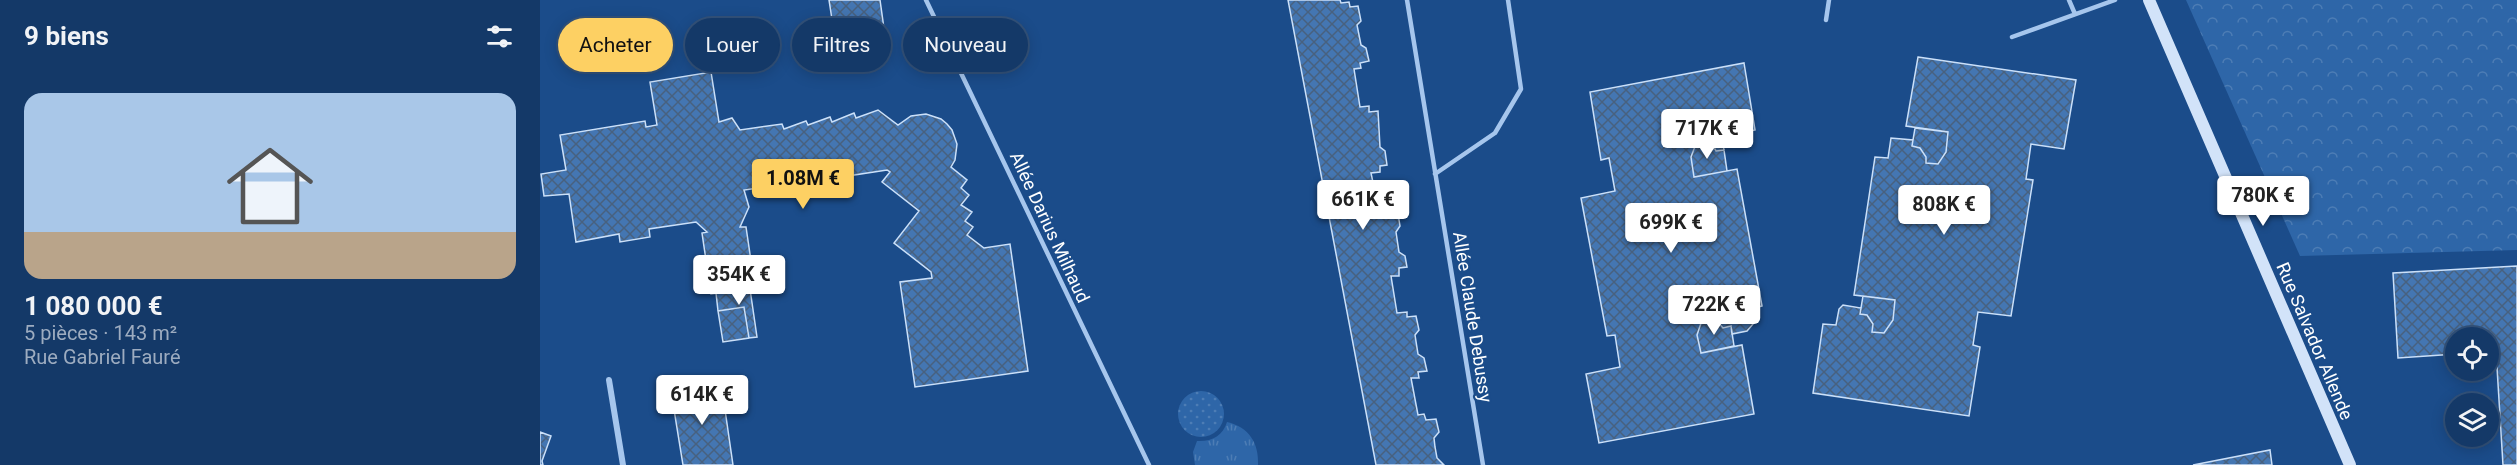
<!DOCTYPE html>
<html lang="fr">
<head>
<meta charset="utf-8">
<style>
	body { margin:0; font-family:Roboto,sans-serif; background:#1d406e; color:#f1f3f6; height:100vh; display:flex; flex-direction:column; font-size:22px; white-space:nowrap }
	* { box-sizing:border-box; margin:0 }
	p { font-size:20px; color:#9dacc0 }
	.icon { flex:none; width:33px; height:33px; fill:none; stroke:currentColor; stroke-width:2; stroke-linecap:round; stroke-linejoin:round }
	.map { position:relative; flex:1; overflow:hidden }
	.details { display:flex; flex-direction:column; background:#143968; width:540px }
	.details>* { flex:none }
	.guide { position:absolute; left:18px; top:18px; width:570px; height:54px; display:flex; gap:12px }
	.tools { position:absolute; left:1905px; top:327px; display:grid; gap:12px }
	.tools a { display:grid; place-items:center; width:54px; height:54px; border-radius:50%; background:#143968; box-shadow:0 3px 15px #0003,0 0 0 2px #33537c; font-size:30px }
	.price { position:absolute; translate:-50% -51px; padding:0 14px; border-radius:6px; background:#fff; color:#222; font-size:20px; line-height:39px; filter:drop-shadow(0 2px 3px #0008) }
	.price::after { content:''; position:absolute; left:50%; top:36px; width:18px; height:14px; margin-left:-9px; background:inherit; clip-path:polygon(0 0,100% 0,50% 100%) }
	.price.selected { background:#fdd063; color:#111 }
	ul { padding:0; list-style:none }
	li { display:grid; align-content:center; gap:12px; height:318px; padding:0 24px }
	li+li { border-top:2px solid #33537c }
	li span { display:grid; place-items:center; height:186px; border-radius:18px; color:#555 }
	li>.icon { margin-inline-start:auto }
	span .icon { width:108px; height:108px; fill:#fffc; stroke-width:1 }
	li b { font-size:26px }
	h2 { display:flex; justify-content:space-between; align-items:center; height:72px; padding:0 24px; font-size:26px }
	.chip { padding:0 21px; border-radius:27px; background:#143968; box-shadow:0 3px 15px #0003,0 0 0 2px #33537c; font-size:21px; line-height:54px }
	.chip.selected { background:#fdd063; color:#111 }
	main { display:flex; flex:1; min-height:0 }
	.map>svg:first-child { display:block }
	.grass { fill:url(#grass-dots) }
	.forest { fill:url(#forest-crowns) }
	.park { fill:url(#park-tufts) }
	.building { fill:url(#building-cross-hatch); stroke:#cbe0f9; stroke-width:1.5 }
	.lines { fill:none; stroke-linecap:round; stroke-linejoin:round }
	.lane { stroke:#a6c6ed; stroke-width:4.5 }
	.street { stroke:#a6c6ed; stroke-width:6 }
	.secondary { stroke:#d2e3f9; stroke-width:12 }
	.labels { text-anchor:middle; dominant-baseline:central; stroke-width:4.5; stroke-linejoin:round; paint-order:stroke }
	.street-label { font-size:18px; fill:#fff; stroke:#1b4c8a }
</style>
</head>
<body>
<main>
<section class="details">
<h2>9 biens<svg class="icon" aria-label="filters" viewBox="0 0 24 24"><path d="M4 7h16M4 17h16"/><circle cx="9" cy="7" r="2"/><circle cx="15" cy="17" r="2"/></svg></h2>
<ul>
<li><span style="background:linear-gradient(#a9c7e8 75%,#b9a48a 0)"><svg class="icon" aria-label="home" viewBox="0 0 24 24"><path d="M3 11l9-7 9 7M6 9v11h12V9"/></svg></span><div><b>1 080 000 €</b><p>5 pièces · 143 m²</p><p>Rue Gabriel Fauré</p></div></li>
</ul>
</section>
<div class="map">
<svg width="1977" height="465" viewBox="0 0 1977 465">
	<defs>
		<pattern id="grass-dots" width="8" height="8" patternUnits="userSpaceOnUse" patternTransform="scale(1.5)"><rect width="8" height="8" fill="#2e66a8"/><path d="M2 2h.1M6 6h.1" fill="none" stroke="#4d7db5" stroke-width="1.8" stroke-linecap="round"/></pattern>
		<pattern id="forest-crowns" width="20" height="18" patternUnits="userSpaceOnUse" patternTransform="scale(1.5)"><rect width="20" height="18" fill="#2e66a8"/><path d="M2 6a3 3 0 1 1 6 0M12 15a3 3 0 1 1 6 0" fill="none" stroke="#4d7db5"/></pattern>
		<pattern id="park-tufts" width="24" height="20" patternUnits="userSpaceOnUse" patternTransform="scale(1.5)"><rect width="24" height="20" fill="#2e66a8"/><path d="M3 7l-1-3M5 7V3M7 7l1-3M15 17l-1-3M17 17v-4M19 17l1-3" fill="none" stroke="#4d7db5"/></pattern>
		<pattern id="building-cross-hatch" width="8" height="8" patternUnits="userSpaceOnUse" patternTransform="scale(1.5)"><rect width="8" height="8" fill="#4476b2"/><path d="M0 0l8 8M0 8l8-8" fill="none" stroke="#48617f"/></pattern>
	</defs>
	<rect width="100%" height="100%" fill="#1b4c8a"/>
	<!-- grass -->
	<path class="grass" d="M638 414a23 23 0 1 1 46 0a23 23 0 1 1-46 0Z"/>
	<!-- forest -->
	<path class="forest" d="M 1646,0 L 1977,0 L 1977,250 L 1760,256 Z"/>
	<!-- park -->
	<path class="park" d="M 687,422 C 709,427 719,443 718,465 L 655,465 L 653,452 L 657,441 C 671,442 683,436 687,422 Z"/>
	<!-- building -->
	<path class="building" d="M 289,0 L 340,0 L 347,50 L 298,58 Z
		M 748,0 L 800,0 L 801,3 L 809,2 L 810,7 L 818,6 L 821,21 L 817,25 L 821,45 L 826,48 L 829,61 L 820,63 L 821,68 L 814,69 L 820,107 L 829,106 L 829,112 L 838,111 L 840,147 L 845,151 L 847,165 L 840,166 L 840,172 L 831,173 L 839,211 L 848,210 L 849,216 L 858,214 L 860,226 L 856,232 L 859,252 L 865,256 L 867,267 L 859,268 L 859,276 L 851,276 L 857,313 L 867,312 L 867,317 L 876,316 L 879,330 L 875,335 L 878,354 L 884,358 L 887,371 L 878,372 L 879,378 L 871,378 L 878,415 L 884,414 L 886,420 L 896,419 L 899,432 L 894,438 L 895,447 L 897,458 L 904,465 L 836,465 Z
		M 1378,57 L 1536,80 L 1524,149 L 1491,144 L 1486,179 L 1493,180 L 1471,316 L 1438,312 L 1433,345 L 1440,347 L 1429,416 L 1273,393 L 1283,324 L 1296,325 L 1299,309 L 1303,305 L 1321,308 L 1320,314 L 1327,315 L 1333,324 L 1332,332 L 1344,333 L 1353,320 L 1355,300 L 1314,295 L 1335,157 L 1348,158 L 1351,138 L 1373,140 L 1372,146 L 1380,148 L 1386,157 L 1386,163 L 1398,164 L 1406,152 L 1408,132 L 1366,126 Z
		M 1204,63 L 1215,130 L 1182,137 L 1184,150 L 1176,151 L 1175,149 L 1168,147 L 1167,140 L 1157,141 L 1151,157 L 1154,177 L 1197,169 L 1222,306 L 1211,309 L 1213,324 L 1207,331 L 1192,334 L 1191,326 L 1183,328 L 1178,322 L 1174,322 L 1172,316 L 1163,317 L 1157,335 L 1161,353 L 1202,345 L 1214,414 L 1059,443 L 1046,374 L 1080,367 L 1075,335 L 1067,336 L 1041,198 L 1075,191 L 1069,158 L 1061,160 L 1050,92 Z
		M 171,72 L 179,122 L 192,118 L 200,130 L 242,124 L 244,129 L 266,121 L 268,125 L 290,117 L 292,122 L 314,113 L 316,118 L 338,110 L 358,125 L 371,116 L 386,114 L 401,119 L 407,124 L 412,130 L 417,144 L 415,160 L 411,167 L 427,180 L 421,188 L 429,195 L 421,205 L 432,212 L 425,221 L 433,227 L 427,235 L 444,248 L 470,244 L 488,371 L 375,387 L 360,282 L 392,278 L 391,272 L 354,243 L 379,211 L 342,182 L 350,172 L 347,170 L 308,176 L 309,182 L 289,184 L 288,178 L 204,190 L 209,207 L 200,227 L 206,227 L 215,288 L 171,294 L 162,233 L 167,232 L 156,222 L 109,229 L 110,237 L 80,242 L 79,234 L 36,242 L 29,194 L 4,196 L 1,174 L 26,170 L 20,135 L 105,121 L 106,127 L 117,125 L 110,82 Z
		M 1375,128 L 1408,132 L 1406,152 L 1398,164 L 1386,163 L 1386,157 L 1380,148 L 1372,146 Z
		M 1167,140 L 1168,147 L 1175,149 L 1176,151 L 1184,150 L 1187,171 L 1154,177 L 1151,157 L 1157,141 Z
		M 1977,266 L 1977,465 L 1963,465 L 1956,351 L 1948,352 L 1948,338 L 1916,338 L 1916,354 L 1858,358 L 1853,273 Z
		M 210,289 L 217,337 L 209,338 L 204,307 L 178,311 L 176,293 Z
		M 1323,296 L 1355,300 L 1353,320 L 1344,333 L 1332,332 L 1333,324 L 1327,315 L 1320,314 Z
		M 204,307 L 209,338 L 183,342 L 178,311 Z
		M 1172,316 L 1174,322 L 1178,322 L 1183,328 L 1191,326 L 1194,346 L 1161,353 L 1157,335 L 1163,317 Z
		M 181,382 L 193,465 L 143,465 L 131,391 Z
		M 0,432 L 11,436 L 2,461 L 3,465 L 0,465 Z
		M 1730,450 L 1732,465 L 1653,465 Z"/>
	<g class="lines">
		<!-- lane -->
		<path class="lane" d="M 386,0 L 609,465
			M 867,0 L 943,465
			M 1529,0 L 1535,14
			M 1286,20 L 1289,0
			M 1472,37 L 1575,0
			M 895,174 L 955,133 L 981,89 L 968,0"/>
		<!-- street -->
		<path class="street" d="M 69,380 L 83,465"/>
		<!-- secondary -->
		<path class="secondary" d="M 1609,0 L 1810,465"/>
	</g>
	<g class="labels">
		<!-- street labels -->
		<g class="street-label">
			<text transform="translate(510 227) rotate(65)">Allée Darius Milhaud</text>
			<text transform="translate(933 317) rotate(81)">Allée Claude Debussy</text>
			<text transform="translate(1775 341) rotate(67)">Rue Salvador Allende</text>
		</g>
	</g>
</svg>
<div class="tools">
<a><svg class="icon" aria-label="locate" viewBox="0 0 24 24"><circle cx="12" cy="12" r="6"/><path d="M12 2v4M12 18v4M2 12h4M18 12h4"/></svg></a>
<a><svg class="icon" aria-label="layers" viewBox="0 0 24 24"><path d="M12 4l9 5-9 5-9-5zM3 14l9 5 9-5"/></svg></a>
</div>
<b class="price" style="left:1167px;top:160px">717K €</b>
<b class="price selected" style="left:263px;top:210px">1.08M €</b>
<b class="price" style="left:1723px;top:227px">780K €</b>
<b class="price" style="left:823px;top:231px">661K €</b>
<b class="price" style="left:1404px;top:236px">808K €</b>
<b class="price" style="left:1131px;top:254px">699K €</b>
<b class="price" style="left:199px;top:306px">354K €</b>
<b class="price" style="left:1174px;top:336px">722K €</b>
<b class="price" style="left:162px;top:426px">614K €</b>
<div class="guide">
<a class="chip selected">Acheter</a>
<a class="chip">Louer</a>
<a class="chip">Filtres</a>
<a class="chip">Nouveau</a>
</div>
</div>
</main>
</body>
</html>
